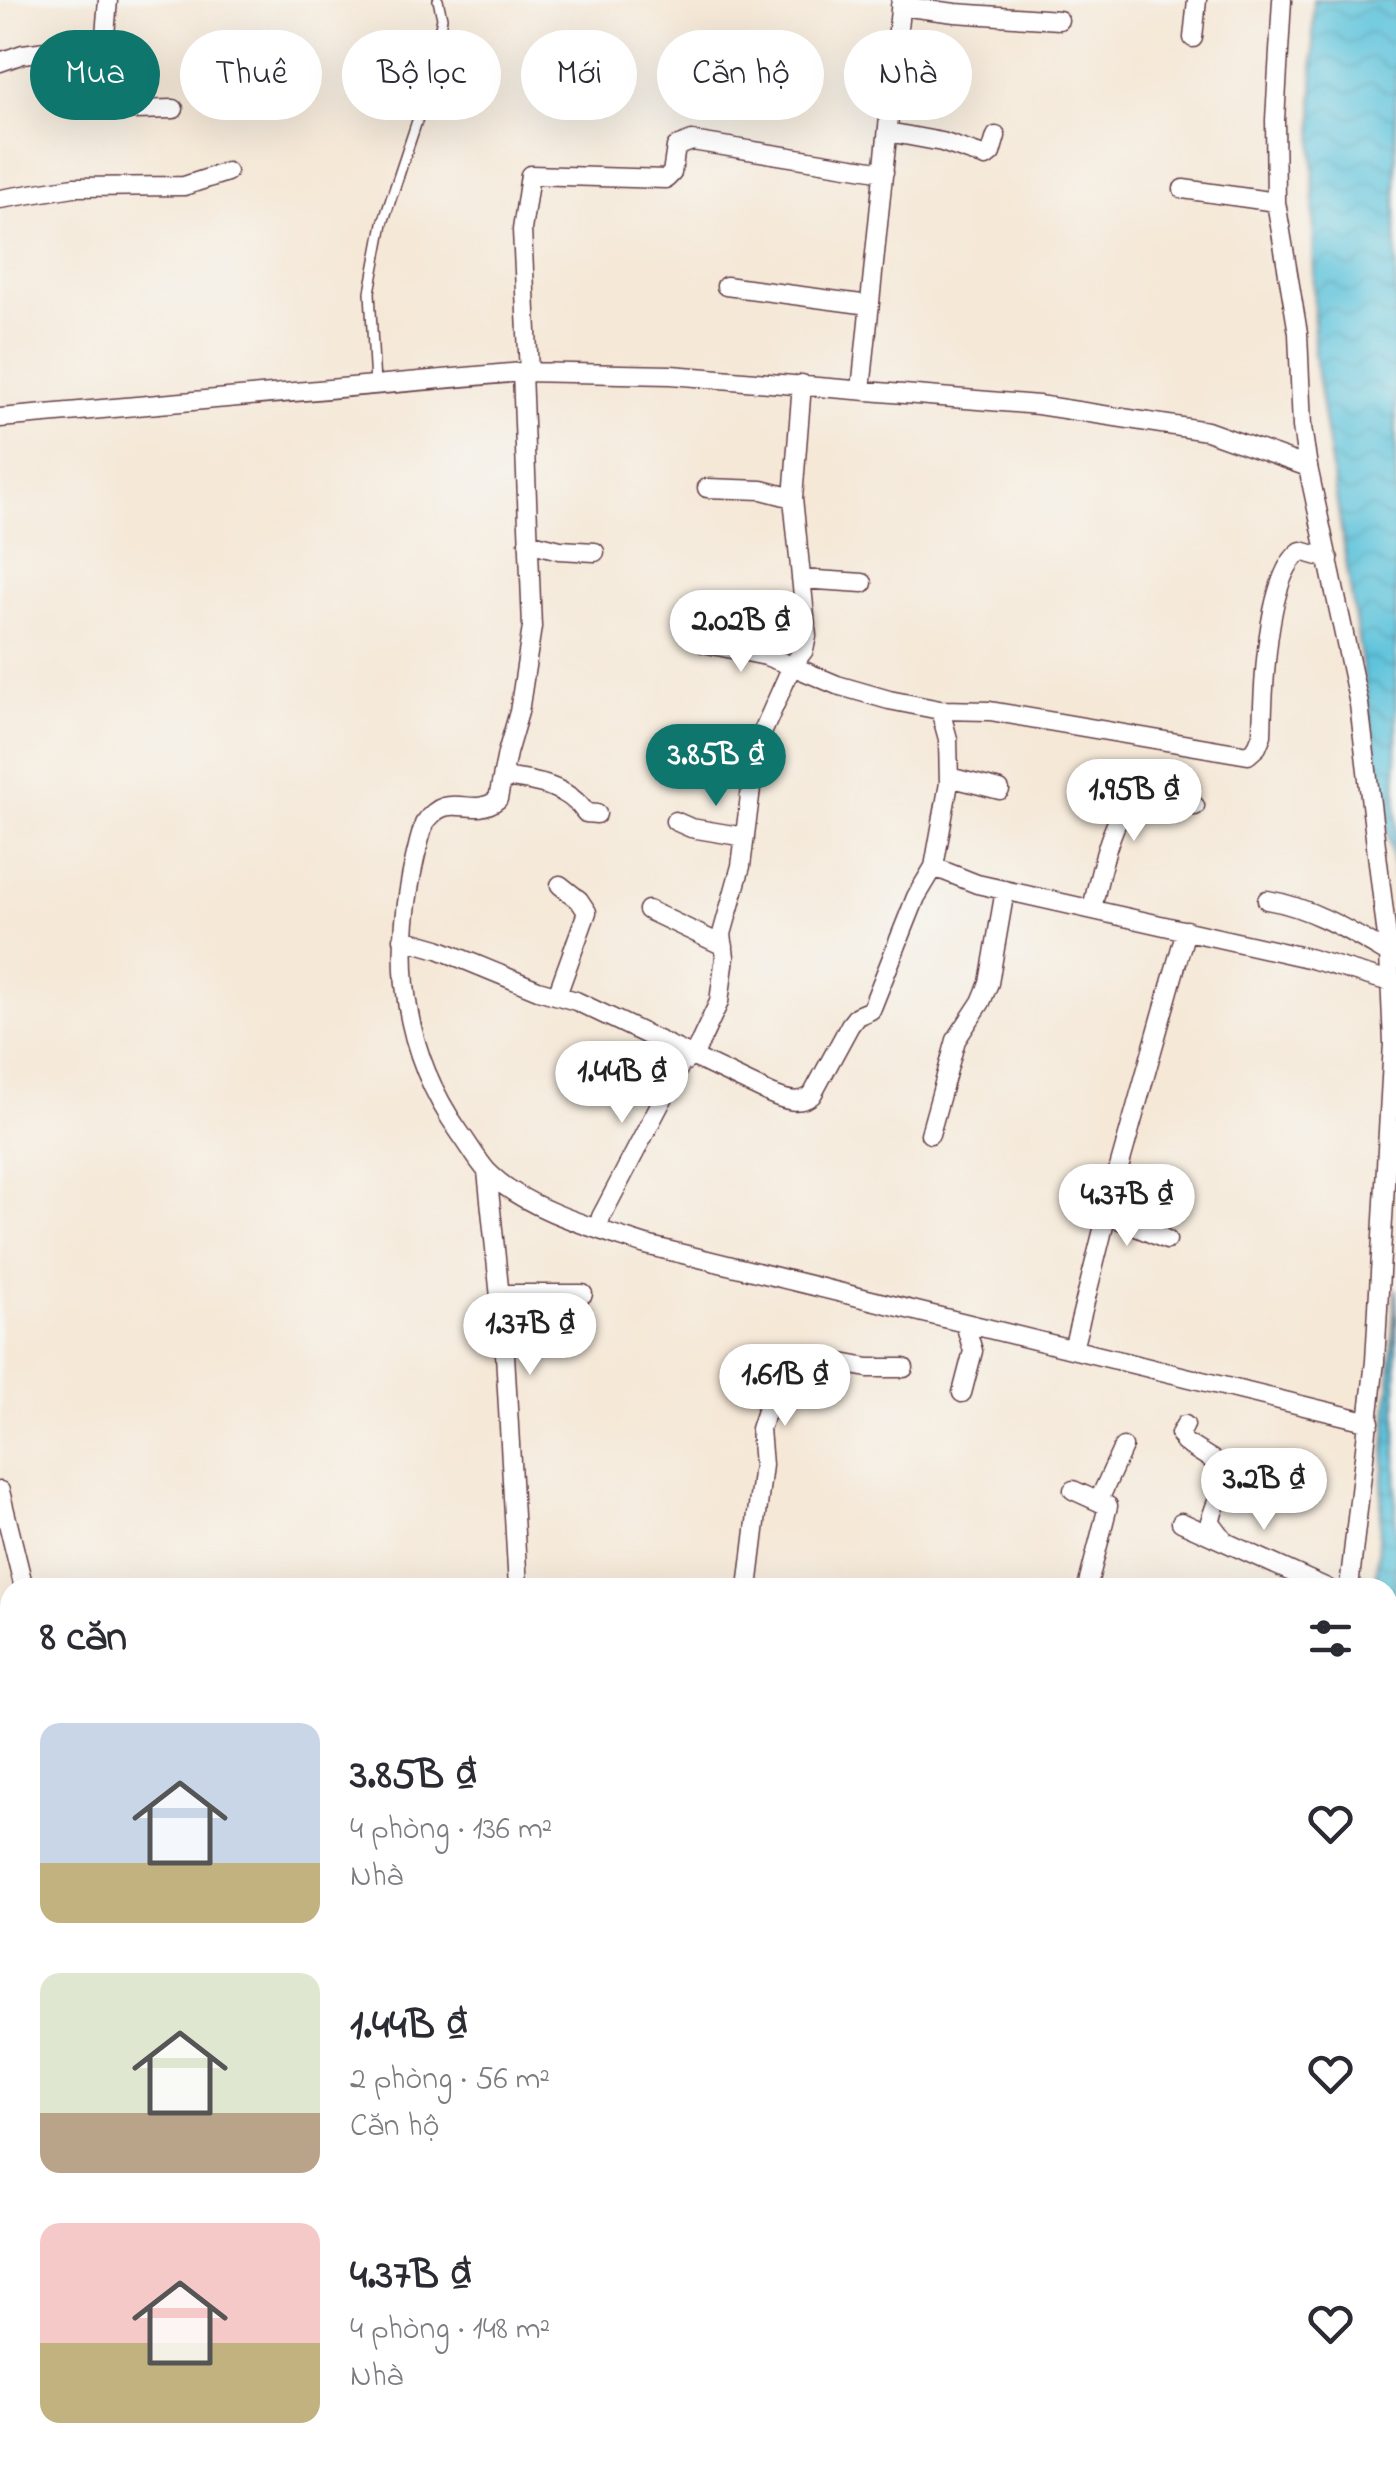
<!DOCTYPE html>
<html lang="vi">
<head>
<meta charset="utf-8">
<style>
	body { margin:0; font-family:"Indie Flower",sans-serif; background:#f7f7f7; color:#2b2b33; height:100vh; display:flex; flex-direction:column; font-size:38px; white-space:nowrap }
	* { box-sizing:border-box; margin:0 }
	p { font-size:32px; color:#7c7c81 }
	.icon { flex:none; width:55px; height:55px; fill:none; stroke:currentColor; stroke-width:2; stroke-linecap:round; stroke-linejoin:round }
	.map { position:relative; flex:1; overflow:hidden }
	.details { position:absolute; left:0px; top:1578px; width:1398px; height:892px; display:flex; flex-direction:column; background:#fff; border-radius:30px 30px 0 0; box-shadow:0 10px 40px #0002 }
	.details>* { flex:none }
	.guide { position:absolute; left:30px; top:30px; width:1338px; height:90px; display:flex; gap:20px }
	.price { position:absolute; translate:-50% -85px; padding:0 22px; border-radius:35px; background:#fff; color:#222; font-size:32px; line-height:65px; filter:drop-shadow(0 2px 5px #0008) }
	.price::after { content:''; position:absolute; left:50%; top:60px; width:30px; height:22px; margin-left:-15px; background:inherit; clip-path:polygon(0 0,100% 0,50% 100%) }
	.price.current { background:#0f766e; color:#fff }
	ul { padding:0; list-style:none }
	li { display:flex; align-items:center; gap:30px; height:250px; padding:0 40px }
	li span { display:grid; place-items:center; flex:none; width:280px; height:200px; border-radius:20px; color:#555 }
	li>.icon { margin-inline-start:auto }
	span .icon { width:120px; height:120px; fill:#fffc; stroke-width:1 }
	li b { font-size:42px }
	h2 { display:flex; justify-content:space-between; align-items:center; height:120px; padding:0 40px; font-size:42px }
	.tag { padding:0 35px; border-radius:45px; background:#fff; box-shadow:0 10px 40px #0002; font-size:35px; line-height:90px }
	.tag.current { background:#0f766e; color:#fff }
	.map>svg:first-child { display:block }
	.water { fill:url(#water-waves); stroke:#547183; stroke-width:2.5 }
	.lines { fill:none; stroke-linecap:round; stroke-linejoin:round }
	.service-casing { stroke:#643d45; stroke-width:12 }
	.minor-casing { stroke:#643d45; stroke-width:21 }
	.service { stroke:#fff; stroke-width:9 }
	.minor { stroke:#fff; stroke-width:18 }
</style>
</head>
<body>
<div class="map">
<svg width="1396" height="2468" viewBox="0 0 1396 2468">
	<defs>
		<pattern id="water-waves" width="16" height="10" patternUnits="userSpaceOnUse" patternTransform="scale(2.5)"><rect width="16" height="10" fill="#5dc3db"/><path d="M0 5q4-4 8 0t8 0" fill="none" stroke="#52a7bc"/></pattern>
	</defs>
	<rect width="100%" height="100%" fill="#f6f6f2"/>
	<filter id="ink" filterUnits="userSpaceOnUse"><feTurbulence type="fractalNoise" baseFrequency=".01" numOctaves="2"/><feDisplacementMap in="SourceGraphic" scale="20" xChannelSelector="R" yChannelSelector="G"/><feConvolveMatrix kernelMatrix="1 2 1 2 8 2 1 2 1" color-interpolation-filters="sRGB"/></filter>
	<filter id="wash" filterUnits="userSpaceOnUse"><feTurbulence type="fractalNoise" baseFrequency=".0048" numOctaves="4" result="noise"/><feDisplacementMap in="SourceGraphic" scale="40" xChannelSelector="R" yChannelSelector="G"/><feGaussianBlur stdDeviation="2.25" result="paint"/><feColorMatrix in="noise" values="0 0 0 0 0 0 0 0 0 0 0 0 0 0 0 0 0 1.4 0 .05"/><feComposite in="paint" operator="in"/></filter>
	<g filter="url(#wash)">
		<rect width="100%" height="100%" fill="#f5e8d7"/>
		<!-- water -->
		<path class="water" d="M 1313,0 L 1396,0 L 1396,884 L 1314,354 Z
			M 1396,1288 L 1396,2285 L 1388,2228 L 1388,1588 L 1376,1587 Z"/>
	</g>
	<g filter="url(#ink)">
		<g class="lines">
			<defs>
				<path id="service" d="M 375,385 L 370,292 L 383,223 L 424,100 L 442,18 L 438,0"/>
				<path id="minor" d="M 108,0 L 105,35 L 96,45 C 115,62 119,87 133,110 L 174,109
					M 1282,0 L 1275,120 L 1276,202 L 1298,333 L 1302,427 L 1308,467 L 1359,704 L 1389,954 L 1393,1043 L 1375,1361 L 1349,1588
					M 900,6 L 955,13 L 1059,20
					M 1193,38 L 1197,0
					M 0,62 L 23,54 L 107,43
					M 888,132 L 942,142 L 986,157 L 991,153 L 996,136
					M 1183,189 L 1276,202
					M 0,199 L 74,187 L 184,186 L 227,172
					M 726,286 L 869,305
					M 522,372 L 532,627 L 519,712 L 507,753 L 498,799 C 471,821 449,787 424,824 C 392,933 393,1038 460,1133 C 469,1145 477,1160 487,1171 C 524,1209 597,1229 646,1245 L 1370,1422
					M 529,373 L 522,230 L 530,175 L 666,179 L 672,173 L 676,147 L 692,141 L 884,172
					M 861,390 L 901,0
					M 0,418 L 522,372 L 671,375 L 1038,405 L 1207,431 L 1308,467
					M 707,488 L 762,490 L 793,498
					M 528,542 L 560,550 L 595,552
					M 801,579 L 863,583
					M 703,643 L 766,656 L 792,666 L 804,650 L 807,636 L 793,498 L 802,384
					M 503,777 C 534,781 567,785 586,813 L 597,814
					M 949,777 L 1000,790
					M 675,821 L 691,828 L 745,837
					M 934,867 L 977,884 L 1308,958 L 1390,982
					M 1267,900 C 1311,907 1351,932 1389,954
					M 1092,909 C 1100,875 1111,809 1142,791 L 1168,802 L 1195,806
					M 648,910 L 724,946
					M 403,939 L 438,949 L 538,990 L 576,1001 L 771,1094 C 785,1100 799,1105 812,1095 L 850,1025 L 857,1016 L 871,1010 L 916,897 L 934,867 L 949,783 L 948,739 L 940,710
					M 557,995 L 587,912 L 579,900 L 560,885
					M 930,1134 L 956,1040 L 981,1002 L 989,983 L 1005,890
					M 487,1171 L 504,1336 L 518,1588
					M 1106,1214 L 1167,1240
					M 598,1229 L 601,1217 L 681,1064 L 694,1055 L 719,1002 L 725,957 L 722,934 L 741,866 L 753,773 L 763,731 L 792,666 L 837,685 L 889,700 L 940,710 L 990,711 L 1248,755 L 1257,747 L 1262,735 C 1263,693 1266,575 1301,551 L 1329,559
					M 501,1294 L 583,1294
					M 1073,1349 L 1115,1182 L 1186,930
					M 962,1393 L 973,1351 L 965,1324
					M 1185,1425 L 1180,1434 L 1184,1442 L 1232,1472 L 1231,1488 L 1216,1504 L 1210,1521 L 1222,1537
					M 1073,1490 L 1108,1506 L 1087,1588
					M 0,1491 L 24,1588
					M 1099,1500 L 1123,1447
					M 1181,1522 L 1327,1588
					M 748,1588 L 763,1465 L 760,1429 L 779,1371 L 799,1355 L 868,1368 L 904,1368
					M 0,1768 L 10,1768
					M 1388,2363 L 1396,2420
					M 1215,2460 L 1230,2463
					M 1067,2463 L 1078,2468
					M 1321,2468 L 1324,2460"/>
			</defs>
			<!-- service casing -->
			<use href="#service" class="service-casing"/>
			<!-- minor casing -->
			<use href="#minor" class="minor-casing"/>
			<!-- service -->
			<use href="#service" class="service"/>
			<!-- minor -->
			<use href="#minor" class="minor"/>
		</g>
	</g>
</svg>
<b class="price" style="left:741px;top:675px">2.02B ₫</b>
<b class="price current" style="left:716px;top:809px">3.85B ₫</b>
<b class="price" style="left:1134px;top:844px">1.95B ₫</b>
<b class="price" style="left:622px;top:1126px">1.44B ₫</b>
<b class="price" style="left:1127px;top:1249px">4.37B ₫</b>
<b class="price" style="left:530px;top:1378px">1.37B ₫</b>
<b class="price" style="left:785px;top:1429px">1.61B ₫</b>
<b class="price" style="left:1264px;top:1533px">3.2B ₫</b>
<div class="guide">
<a class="tag current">Mua</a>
<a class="tag">Thuê</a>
<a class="tag">Bộ lọc</a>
<a class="tag">Mới</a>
<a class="tag">Căn hộ</a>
<a class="tag">Nhà</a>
</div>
<section class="details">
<h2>8 căn<svg class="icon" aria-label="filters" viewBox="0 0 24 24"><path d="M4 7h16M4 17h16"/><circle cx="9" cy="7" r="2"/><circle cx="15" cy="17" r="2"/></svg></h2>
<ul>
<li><span style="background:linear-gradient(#c9d6e8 70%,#c2b280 0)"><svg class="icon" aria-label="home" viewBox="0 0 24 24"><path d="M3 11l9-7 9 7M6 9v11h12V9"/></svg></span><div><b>3.85B ₫</b><p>4 phòng · 136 m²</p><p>Nhà</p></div><svg class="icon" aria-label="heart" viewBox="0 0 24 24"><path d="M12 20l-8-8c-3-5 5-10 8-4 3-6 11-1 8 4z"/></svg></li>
<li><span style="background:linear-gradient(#dfe7d0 70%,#b9a48a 0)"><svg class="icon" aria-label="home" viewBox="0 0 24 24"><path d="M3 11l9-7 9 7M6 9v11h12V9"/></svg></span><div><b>1.44B ₫</b><p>2 phòng · 56 m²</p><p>Căn hộ</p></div><svg class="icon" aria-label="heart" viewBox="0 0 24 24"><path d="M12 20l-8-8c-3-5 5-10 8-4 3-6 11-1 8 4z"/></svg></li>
<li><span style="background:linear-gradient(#f6c9c9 60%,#c2b280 0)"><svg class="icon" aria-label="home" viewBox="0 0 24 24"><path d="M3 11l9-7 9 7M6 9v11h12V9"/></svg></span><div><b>4.37B ₫</b><p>4 phòng · 148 m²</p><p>Nhà</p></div><svg class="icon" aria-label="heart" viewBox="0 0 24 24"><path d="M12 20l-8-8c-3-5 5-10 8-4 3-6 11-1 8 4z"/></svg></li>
</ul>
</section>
</div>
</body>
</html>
